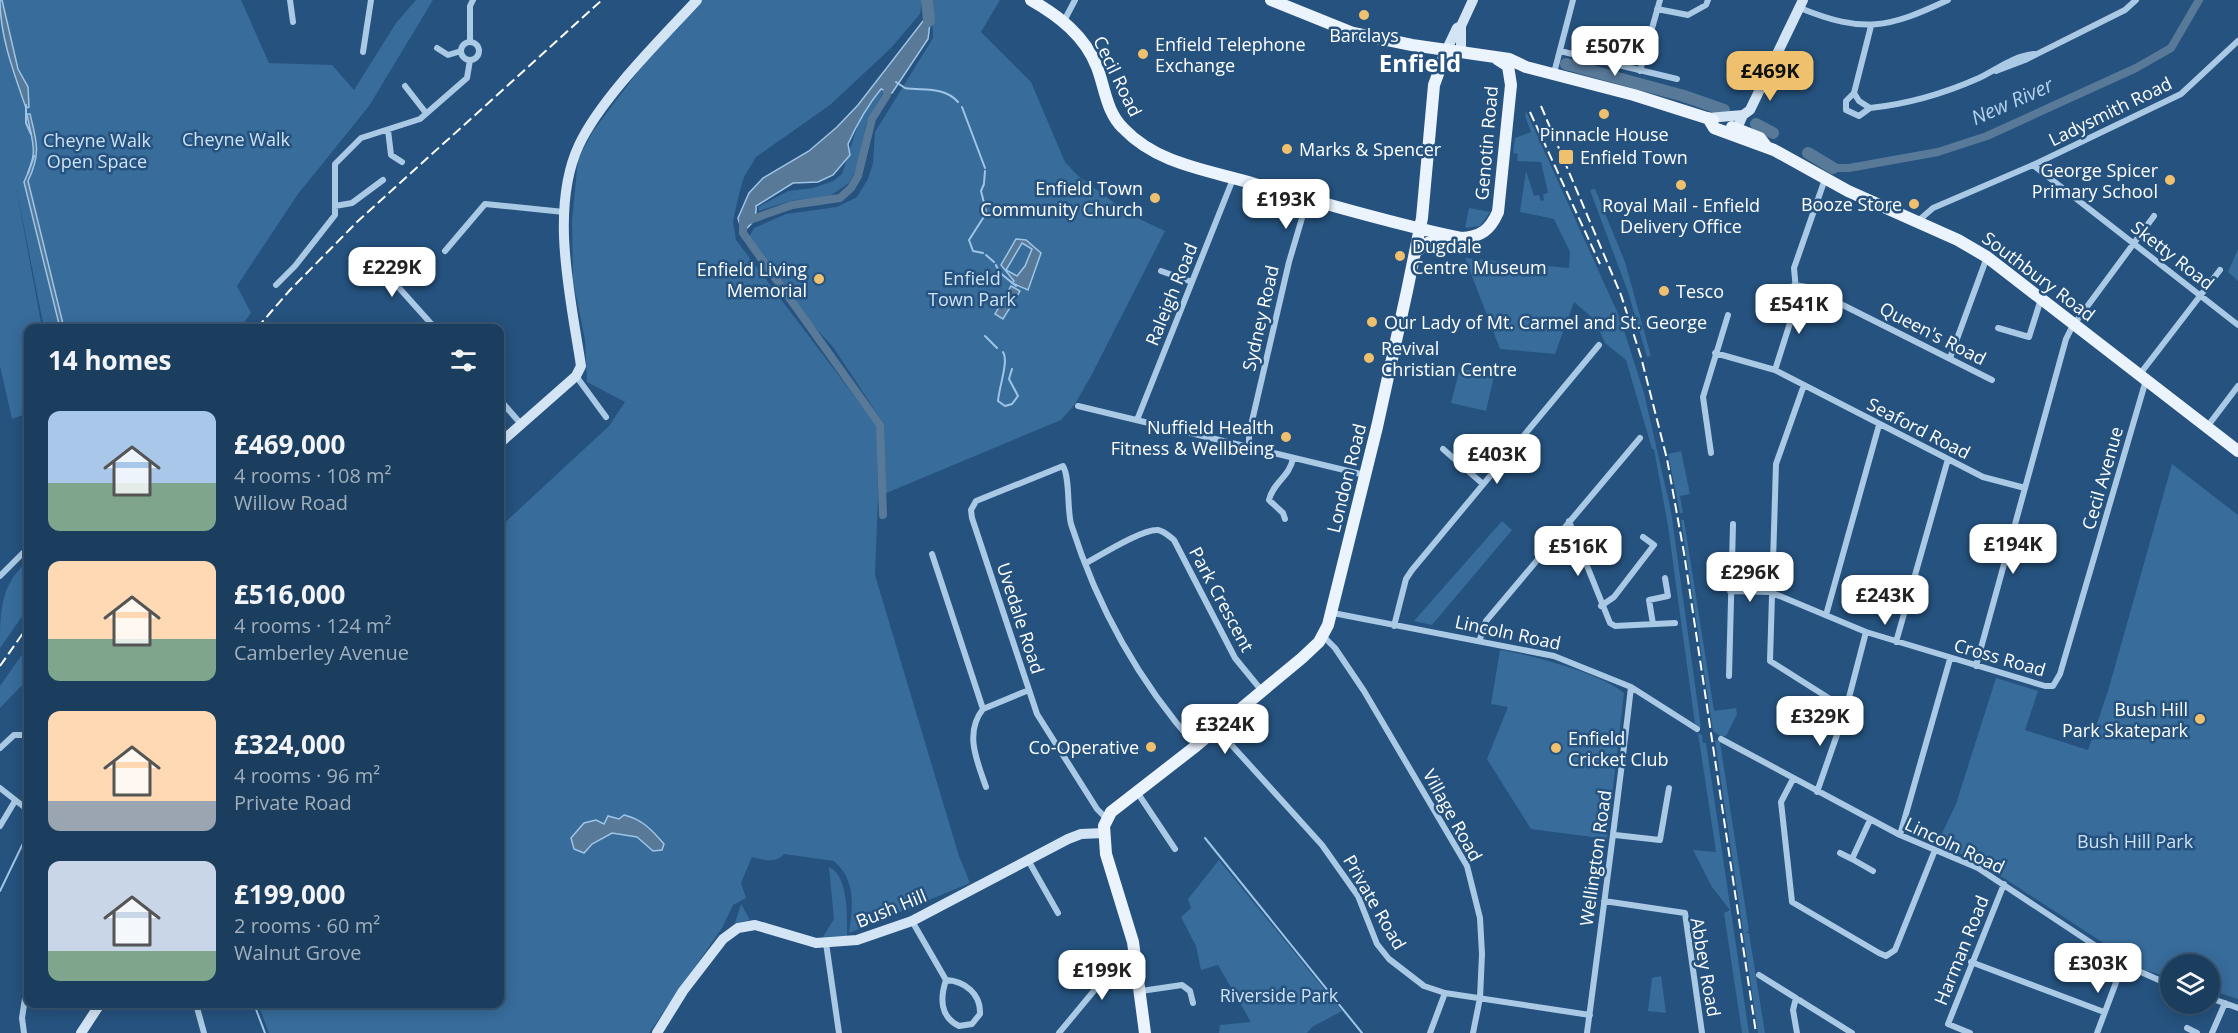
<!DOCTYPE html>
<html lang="en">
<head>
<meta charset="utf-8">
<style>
	body { margin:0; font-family:"Open Sans",sans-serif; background:#294967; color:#f1f3f6; height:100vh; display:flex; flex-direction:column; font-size:22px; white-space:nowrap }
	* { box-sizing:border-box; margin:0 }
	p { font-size:20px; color:#a0aebc }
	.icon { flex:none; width:33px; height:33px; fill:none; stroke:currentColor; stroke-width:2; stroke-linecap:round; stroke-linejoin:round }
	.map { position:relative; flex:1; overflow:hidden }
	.details { position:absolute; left:24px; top:324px; width:480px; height:684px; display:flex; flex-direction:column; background:#1c3e5e; border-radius:12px; box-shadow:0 3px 15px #0003,0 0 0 2px #3a5773 }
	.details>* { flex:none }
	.fabs { position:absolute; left:2160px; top:954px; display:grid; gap:12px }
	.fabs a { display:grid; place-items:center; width:60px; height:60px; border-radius:50%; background:#1c3e5e; box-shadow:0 3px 15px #0003,0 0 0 2px #3a5773; font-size:30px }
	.price { position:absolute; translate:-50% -51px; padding:0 14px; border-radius:12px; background:#fff; color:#222; font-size:20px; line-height:39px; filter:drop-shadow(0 2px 3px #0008) }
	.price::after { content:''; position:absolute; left:50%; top:36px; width:18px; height:14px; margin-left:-9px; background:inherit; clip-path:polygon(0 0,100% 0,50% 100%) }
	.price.active { background:#efc16e; color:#111 }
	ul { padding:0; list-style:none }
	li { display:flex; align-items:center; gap:18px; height:150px; padding:0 24px }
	li span { display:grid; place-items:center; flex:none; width:168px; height:120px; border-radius:12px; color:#555 }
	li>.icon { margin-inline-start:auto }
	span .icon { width:72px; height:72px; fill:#fffc; stroke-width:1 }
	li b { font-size:26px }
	h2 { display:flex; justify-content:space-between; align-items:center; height:72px; padding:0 24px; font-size:26px }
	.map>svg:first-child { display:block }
	.green { fill:#386c9b }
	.water { fill:#587998; stroke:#9ec5e6; stroke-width:1.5; fill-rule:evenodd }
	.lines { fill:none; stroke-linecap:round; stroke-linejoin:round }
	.stream { stroke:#9ec5e6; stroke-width:2 }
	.canal { stroke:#587998; stroke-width:8 }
	.river { stroke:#587998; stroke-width:12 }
	.street { stroke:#aac9e5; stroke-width:6 }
	.secondary { stroke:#d3e4f5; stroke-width:10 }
	.primary { stroke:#ebf3fd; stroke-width:12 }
	.rail { stroke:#fff; stroke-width:2; stroke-dasharray:10 4.5; stroke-linecap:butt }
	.poi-dot { fill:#efc16e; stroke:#25527e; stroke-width:2 }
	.labels { text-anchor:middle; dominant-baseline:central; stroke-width:5; stroke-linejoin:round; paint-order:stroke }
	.poi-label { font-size:18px; fill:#fff; stroke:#25527e; text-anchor:start }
	.street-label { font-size:18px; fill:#fff; stroke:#25527e }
	.park-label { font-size:18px; fill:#cde2f4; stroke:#25527e }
	.water-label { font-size:20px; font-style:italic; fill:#b5d3ed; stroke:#25527e }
	.district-label { font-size:24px; font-weight:bold; fill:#fff; stroke:#25527e }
</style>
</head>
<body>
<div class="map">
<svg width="2238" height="1033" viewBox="0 0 2238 1033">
	<rect width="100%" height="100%" fill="#25527e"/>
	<!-- green -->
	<path class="green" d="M 0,0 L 241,0 L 269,63 L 332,65 L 354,90 L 396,23 L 416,0 L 433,0 L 369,106 L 298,194 L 237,286 L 251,313 L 240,328 L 44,328 L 16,187 L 42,328 L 28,328 L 28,413 L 12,419 L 0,366 Z
		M 702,0 L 922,0 L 920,14 L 891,48 L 830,105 L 756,157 L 744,177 L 739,194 L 733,221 L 736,240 L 877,426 L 878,496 L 875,575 L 959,856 L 970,883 L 849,933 C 853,906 856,880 834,861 L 784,854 C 775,864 763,860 752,857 L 741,883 L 746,898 L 733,905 L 722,928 L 649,1033 L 269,1033 L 258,1004 L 500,1004 L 500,527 L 609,426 L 625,402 L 587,382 L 585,340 L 573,281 L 572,221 L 578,159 L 593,131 L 649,57 Z
		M 932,0 L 1000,0 L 981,32 L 1031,82 L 1065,162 L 1078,176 L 1131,215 L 1165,231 L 1091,376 L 1075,404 L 1061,420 L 884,494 L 884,424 L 833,347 L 812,324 L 749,237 L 754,228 L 786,214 L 837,207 L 857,197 L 868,179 L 873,163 L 875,132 L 933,38 Z
		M 881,89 L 885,89 L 866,124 L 859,164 L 849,183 L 827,198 L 794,200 L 759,211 L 758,207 L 788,191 L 813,188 L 833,181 L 842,174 L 860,118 Z
		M 1526,111 L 1620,318 L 1644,393 L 1671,511 L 1701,728 L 1695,724 L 1668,526 L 1654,449 L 1652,449 L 1626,360 L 1605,343 L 1595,320 L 1574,302 L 1555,354 L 1500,349 L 1465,258 L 1569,268 L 1570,252 L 1554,219 L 1520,212 L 1526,171 L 1534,196 L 1539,195 L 1541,201 L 1544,200 L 1543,194 L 1548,193 L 1541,162 L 1517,161 L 1518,154 L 1513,153 L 1515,138 L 1531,132 L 1525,116 Z
		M 1595,189 L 1625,262 L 1651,356 L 1647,357 L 1628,292 L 1590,190 Z
		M 1469,208 L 1490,212 L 1480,226 L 1465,228 Z
		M 2238,249 L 2238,281 L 2228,272 Z
		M 1460,368 L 1494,376 L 1486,411 L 1451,403 Z
		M 1681,451 L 1690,494 L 1680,496 L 1683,513 L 1680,513 L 1668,454 Z
		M 2172,464 L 2238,515 L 2238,999 L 2210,990 L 2210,964 L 2170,964 L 2170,978 L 2145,970 L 1976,860 L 1937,844 L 1956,804 L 1996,678 L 2038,691 L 2025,730 L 2088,750 L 2108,691 Z
		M 1681,520 L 1684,520 L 1714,711 L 1736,708 L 1737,714 L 1726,736 L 1720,736 L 1713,731 Z
		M 1502,521 L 1512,530 L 1432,625 L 1414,621 Z
		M 28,561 L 28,608 L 0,648 C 0,612 0,585 28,561 Z
		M 28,646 L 28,679 L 0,708 L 0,686 Z
		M 1500,650 C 1529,654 1603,674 1624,693 L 1607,839 L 1531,829 L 1487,759 L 1508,707 L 1491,704 Z
		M 1698,733 L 1702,735 L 1703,743 L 1706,743 L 1749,1033 L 1742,1033 L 1724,913 L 1730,910 L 1712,887 L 1693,850 L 1716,852 Z
		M 1715,740 L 1720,742 L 1749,931 L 1745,933 L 1749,933 L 1765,1033 L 1758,1033 Z
		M 1219,860 L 1342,1011 L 1312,1027 L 1307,1033 L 1219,1033 L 1220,1025 L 1251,1022 L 1218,965 L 1201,970 L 1196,946 L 1181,917 L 1191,908 L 1188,899 Z
		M 829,867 C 849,876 847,917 847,936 L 823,937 L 834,919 Z
		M 741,904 L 750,920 L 735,923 Z
		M 1661,976 L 1666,1013 L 1648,1011 L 1652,978 Z"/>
	<!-- water -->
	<path class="water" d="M 0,0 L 2,0 L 18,69 L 28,87 L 29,107 L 26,108 C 14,73 0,37 0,0 Z
		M 923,21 L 930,23 L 928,39 L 892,93 L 881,89 C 867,106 857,124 848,144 L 850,155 L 833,175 L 818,182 L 793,183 L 756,206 C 757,218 752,225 742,232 L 738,218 L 749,193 L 763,178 L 809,151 L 837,127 L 858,105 Z
		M 27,114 L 30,114 C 37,142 41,154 28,181 L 64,328 L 60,328 L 24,182 C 39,151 33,146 27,114 Z
		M 1016,239 L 1026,240 L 1041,253 L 1028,290 L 1012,283 L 1014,281 L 1001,265 ZM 1022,243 L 1032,249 L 1025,266 L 1017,276 L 1006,270 Z
		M 1011,286 L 1020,291 L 1003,319 L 995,314 Z
		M 624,815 C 642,819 652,830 664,844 L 662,850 L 653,851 L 637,837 L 612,833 L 592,844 L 584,853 L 574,849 L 571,838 L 584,823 L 596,820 L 604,824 L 608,816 L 619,819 Z"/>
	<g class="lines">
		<!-- stream -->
		<path class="stream" d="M 896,82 L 905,88 C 923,91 944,86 958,102
			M 26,105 L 26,123 L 31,134
			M 962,107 L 985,168
			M 28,173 L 34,156
			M 984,183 L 985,171
			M 984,184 L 981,191 L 986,211
			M 983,253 L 973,251 L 969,240 L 985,215
			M 986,255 L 994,262
			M 996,265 L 999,272 L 1016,286
			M 985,336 L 997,348
			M 1003,352 C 1009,361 999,387 998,401 L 1005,406 L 1012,404 L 1018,396 L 1009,379 L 1012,369
			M 1205,838 L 1362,1033
			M 0,891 L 28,833
			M 254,1004 L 265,1033"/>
		<!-- canal -->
		<path class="canal" d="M 1833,168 L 1849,168 L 1938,152 L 1987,136 L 2136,68 L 2171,48 L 2199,0
			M 743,221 L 743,233 L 880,425 L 883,515
			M 744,222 L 792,205 L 840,198 L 851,188 L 858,176 L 872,119 L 887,95 L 888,83"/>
		<!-- river -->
		<path class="river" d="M 927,0 L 929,21
			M 1566,64 L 1684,96 L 1724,110
			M 1756,124 L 1773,133
			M 1808,153 L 1833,168"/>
		<!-- street -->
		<path class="street" d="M 290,0 L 293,22
			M 1800,8 C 1864,34 1888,28 1948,0
			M 1657,9 L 1688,15 L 1706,5 L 1708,0
			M 1064,21 L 1075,0
			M 1871,26 L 1854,93 L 1859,101 L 1870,108 C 1909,104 1943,94 1979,78 C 1998,69 2013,56 2034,54
			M 470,41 L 470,6 L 473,0
			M461 51a9 9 0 1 1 18 0a9 9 0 1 1-18 0Z
			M 437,48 L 448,55 L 461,51
			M 1560,51 L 1677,79
			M 363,52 L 371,0
			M 1640,71 L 1660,0
			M 1996,71 L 2025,60 L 2125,10 L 2136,0
			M 1554,73 L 1573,0
			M 405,86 L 426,113
			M 1854,93 L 1846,101 L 1846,110 L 1859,116 L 1870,108
			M 388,130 L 391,155 L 402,162
			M 2033,165 L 2238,325
			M 335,206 L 352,203 L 383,180
			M 1918,221 L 1933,208 L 2033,165 L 2181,94 L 2238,41
			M 366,251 L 435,328
			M 445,251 L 485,204 L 564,212
			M 1161,271 L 1192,282
			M 276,285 L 295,266 L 335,215 L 335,164 L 361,138 L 420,119 L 467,78 L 470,60
			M 1794,285 L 1807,287 L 1992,380
			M 1998,328 L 2029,337 L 2041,299
			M 1715,353 L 1775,370 L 1983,477 L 2025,488
			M 1950,358 L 1987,257
			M 1775,370 L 1797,301 L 1794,268 L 1825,179
			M 2140,374 L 2220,270
			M 576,376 L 606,417
			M 1804,385 L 1776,464 L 1770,661 L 1846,709
			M 500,400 L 521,424
			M 1078,406 L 1365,475
			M 1137,420 L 1233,179
			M 2207,427 L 2238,386
			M 1249,446 L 1249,434 L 1289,262 L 1305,208 L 1310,201
			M 1443,449 L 1483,484
			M 1711,453 L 1703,397 L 1728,315
			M 1285,519 L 1283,513 L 1269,500 C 1273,482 1290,477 1293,458
			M 1569,521 L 1610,623 L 1615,626 L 1675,623
			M 932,554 L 983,709 L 1029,690
			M 1086,563 C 1101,555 1142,529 1158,530 C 1164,531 1169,536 1174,540 L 1235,658 L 1262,691
			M 0,576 L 28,548
			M 1730,591 L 1770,592 L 1866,632 L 2045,686 L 2053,686 L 2060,674 L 2146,380
			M 1601,606 L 1614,597 L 1654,545 L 1643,537
			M 1333,613 L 1554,656 L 1631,687 L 1697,729
			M 1826,615 L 1879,425
			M 1653,624 L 1649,600 L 1668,596 L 1665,578
			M 1394,626 L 1406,579 L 1412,570 L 1599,345
			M 1323,636 L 1335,648 L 1364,691 L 1467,866 L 1480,918 L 1482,954 L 1480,998 L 1473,1033
			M 1480,639 L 1486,621 L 1640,438
			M 1896,642 L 1948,459
			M 1976,666 L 2066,339 L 2072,327 L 2154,216
			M 1729,676 L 1733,524
			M 983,709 C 964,733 977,761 986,787
			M 1217,729 L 1322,845 L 1358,896 L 1377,944 L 1389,959 L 1424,986 L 1445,993 L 1590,1015
			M 1721,739 L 1900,835 L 1978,868 L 2123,964 L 2170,985
			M 0,748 L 14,735 L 28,735
			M 1793,779 L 1781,802 L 1792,902 L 1879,953 L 1886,956 L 1895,950 L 1935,850
			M 0,788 L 28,810
			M 1137,792 L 1175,849
			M 1817,792 L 1846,709 L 1866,632
			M 1106,818 L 1097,809 L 1037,714 L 972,518 L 971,510 L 976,501 L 1063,466 C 1070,477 1067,509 1071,524 C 1097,606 1139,682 1196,746
			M 1870,820 L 1852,859 L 1873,871
			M 0,826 L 15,801
			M 1615,835 L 1660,840 L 1669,788
			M 1900,835 L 1950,659
			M 1840,853 L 1852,859
			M 1028,860 L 1058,913
			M 1604,901 L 1685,913 L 1702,1033
			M 912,921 L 946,980 C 965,981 981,994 980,1014 L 972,1024 L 959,1026 C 940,1017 940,998 946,980
			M 826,943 L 839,1033
			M 1971,962 L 2104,1012
			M 1759,975 L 1852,1033
			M 1141,991 L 1182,985 L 1190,991 L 1193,1003
			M 1796,998 L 1793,1010 L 1797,1033
			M 2210,998 L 2238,1008
			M 196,1004 L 204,1033
			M 2187,1028 L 2197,1033
			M 24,1033 L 22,1018 L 28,979
			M 1059,1033 L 1117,963 L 1136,958
			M 1430,1033 L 1445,993
			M 1587,1033 C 1602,918 1618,803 1631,687
			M 1970,1033 L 1948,1024 L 2004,884
			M 2097,1033 L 2123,964
			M 2212,1033 L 2225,1003"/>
		<!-- secondary -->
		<path class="secondary" d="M 1447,49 L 1457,28 L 1461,26
			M 1461,50 L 1461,26 L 1473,0
			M 1708,118 L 1743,115
			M 1734,135 L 1743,115 L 1750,110 L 1803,0
			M 500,443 L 576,376 L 581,366 C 571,299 549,209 579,145 C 601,98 661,39 697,0
			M 81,1033 L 100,1004
			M 657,1033 L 683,991 L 723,939 L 738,928 L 755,925 L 816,943 L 857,940 L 912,921 L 1068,839 L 1081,834 L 1104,833"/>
		<!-- primary -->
		<path class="primary" d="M 1031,0 C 1059,16 1085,36 1097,67 C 1105,88 1106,111 1123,128 C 1158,165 1209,170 1255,184 C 1324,203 1392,224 1461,238 C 1481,237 1490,230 1498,212 L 1511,85 L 1508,66 L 1497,59
			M 1271,0 L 1353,33 L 1412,45 L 1509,59 L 1526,67 L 1634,95 L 1713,120
			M 1708,118 L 1714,128 L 1774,150 L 1848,191 L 1958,240 L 1987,257 L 2238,451
			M 1732,127 L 1760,138 L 1766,146
			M 1415,252 L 1428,243 L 1449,240
			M 1145,1033 L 1133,942 L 1106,854 L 1104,826 L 1111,812 L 1196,746 L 1302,658 L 1319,642 L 1328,625 L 1377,427 L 1407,291 L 1422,218 L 1434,85 L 1447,49"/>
		<!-- rail -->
		<path class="rail" d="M 1541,106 L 1621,295 L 1641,357 L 1667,459 L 1684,553 L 1756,1033
			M 1530,112 L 1600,264
			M 257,328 L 290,290 L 358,221 L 602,0
			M 0,666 L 28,626"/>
	</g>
	<!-- markers -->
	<g class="poi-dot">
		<circle cx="1364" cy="15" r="6"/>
		<circle cx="1143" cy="54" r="6"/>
		<circle cx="1604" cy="114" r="6"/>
		<circle cx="1287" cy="149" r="6"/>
		<rect x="1558" y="149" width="16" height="16" rx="3"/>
		<circle cx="2170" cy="180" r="6"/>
		<circle cx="1681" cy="185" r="6"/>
		<circle cx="1155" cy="198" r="6"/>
		<circle cx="1914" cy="204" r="6"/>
		<circle cx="1400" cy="256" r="6"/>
		<circle cx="819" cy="279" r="6"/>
		<circle cx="1664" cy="291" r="6"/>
		<circle cx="1372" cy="322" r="6"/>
		<circle cx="1369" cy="358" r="6"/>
		<circle cx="1286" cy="437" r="6"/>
		<circle cx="2200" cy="719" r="6"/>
		<circle cx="1151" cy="747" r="6"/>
		<circle cx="1556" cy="748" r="6"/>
	</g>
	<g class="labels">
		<!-- poi labels -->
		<g class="poi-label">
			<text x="1364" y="35" text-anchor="middle">Barclays</text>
			<text x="1155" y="44">Enfield Telephone<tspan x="1155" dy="21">Exchange</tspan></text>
			<text x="1604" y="134" text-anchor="middle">Pinnacle House</text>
			<text x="1299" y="149">Marks &amp; Spencer</text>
			<text x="1580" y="157">Enfield Town</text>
			<text x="2158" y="170" text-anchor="end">George Spicer<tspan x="2158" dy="21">Primary School</tspan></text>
			<text x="1143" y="188" text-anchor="end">Enfield Town<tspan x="1143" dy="21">Community Church</tspan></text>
			<text x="1902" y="204" text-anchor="end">Booze Store</text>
			<text x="1681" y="205" text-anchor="middle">Royal Mail - Enfield<tspan x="1681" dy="21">Delivery Office</tspan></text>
			<text x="1412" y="246">Dugdale<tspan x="1412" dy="21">Centre Museum</tspan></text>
			<text x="807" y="269" text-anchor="end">Enfield Living<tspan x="807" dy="21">Memorial</tspan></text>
			<text x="1676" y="291">Tesco</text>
			<text x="1384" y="322">Our Lady of Mt. Carmel and St. George</text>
			<text x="1381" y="348">Revival<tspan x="1381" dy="21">Christian Centre</tspan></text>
			<text x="1274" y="427" text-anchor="end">Nuffield Health<tspan x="1274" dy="21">Fitness &amp; Wellbeing</tspan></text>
			<text x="2188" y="709" text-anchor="end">Bush Hill<tspan x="2188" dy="21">Park Skatepark</tspan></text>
			<text x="1568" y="738">Enfield<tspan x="1568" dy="21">Cricket Club</tspan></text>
			<text x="1139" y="747" text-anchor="end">Co-Operative</text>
		</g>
		<!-- street labels -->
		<g class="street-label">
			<text transform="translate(1118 76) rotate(64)">Cecil Road</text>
			<text transform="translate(2110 111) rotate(-26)">Ladysmith Road</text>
			<text transform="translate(1486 143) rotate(-85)">Genotin Road</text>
			<text transform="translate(2173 255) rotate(38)">Sketty Road</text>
			<text transform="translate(2039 276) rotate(37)">Southbury Road</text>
			<text transform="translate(1171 294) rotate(-68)">Raleigh Road</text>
			<text transform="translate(1260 318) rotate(-77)">Sydney Road</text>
			<text transform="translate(1933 333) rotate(27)">Queen's Road</text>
			<text transform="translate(1919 428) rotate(27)">Seaford Road</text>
			<text transform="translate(1346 478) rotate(-76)">London Road</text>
			<text transform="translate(2102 478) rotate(-74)">Cecil Avenue</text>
			<text transform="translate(1222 599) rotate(62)">Park Crescent</text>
			<text transform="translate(1021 618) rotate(72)">Uvedale Road</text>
			<text transform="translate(1508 632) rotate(12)">Lincoln Road</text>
			<text transform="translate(2000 657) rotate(16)">Cross Road</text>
			<text transform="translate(1453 815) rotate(61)">Village Road</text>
			<text transform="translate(1955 845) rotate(25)">Lincoln Road</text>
			<text transform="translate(1595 858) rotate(-82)">Wellington Road</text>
			<text transform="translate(1375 902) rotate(60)">Private Road</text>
			<text transform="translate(891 908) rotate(-22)">Bush Hill</text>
			<text transform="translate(1961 950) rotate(-68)">Harman Road</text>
			<text transform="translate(1706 967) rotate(80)">Abbey Road</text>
		</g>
		<!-- park labels -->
		<g class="park-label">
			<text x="236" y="139">Cheyne Walk</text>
			<text x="97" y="140">Cheyne Walk<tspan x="97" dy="21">Open Space</tspan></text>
			<text x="972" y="278">Enfield<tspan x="972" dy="21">Town Park</tspan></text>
			<text x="2135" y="841">Bush Hill Park</text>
			<text x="1279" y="995">Riverside Park</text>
		</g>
		<!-- water labels -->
		<g class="water-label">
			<text transform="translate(2012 101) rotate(-24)">New River</text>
		</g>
		<!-- district labels -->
		<g class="district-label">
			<text x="1420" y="62">Enfield</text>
		</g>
	</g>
</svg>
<div class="fabs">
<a><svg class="icon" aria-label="layers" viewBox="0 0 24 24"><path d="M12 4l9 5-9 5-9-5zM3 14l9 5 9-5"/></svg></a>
</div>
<b class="price" style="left:1615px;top:77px">£507K</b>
<b class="price active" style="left:1770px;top:102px">£469K</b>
<b class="price" style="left:1286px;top:230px">£193K</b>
<b class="price" style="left:392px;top:298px">£229K</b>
<b class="price" style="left:1799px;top:335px">£541K</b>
<b class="price" style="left:1497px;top:485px">£403K</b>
<b class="price" style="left:2013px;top:575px">£194K</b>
<b class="price" style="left:1578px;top:577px">£516K</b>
<b class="price" style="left:1750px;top:603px">£296K</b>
<b class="price" style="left:1885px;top:626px">£243K</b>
<b class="price" style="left:1820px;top:747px">£329K</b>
<b class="price" style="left:1225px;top:755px">£324K</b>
<b class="price" style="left:2098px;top:994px">£303K</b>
<b class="price" style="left:1102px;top:1001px">£199K</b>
<section class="details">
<h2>14 homes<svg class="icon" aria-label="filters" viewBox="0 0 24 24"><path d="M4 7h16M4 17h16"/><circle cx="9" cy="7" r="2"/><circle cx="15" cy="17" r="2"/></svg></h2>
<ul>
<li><span style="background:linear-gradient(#a9c7e8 60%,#7fa58c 0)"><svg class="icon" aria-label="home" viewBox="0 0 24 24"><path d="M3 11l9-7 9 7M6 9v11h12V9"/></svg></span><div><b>£469,000</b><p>4 rooms · 108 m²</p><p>Willow Road</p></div></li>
<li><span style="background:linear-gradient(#ffd9b3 65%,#7fa58c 0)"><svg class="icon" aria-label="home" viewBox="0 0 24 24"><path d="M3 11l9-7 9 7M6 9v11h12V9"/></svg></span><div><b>£516,000</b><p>4 rooms · 124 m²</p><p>Camberley Avenue</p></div></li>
<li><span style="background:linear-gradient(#ffd9b3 75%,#9aa5b1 0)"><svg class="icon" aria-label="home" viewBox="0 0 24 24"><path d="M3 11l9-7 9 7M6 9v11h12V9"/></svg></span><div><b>£324,000</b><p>4 rooms · 96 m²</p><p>Private Road</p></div></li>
<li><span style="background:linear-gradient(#c9d6e8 75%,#7fa58c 0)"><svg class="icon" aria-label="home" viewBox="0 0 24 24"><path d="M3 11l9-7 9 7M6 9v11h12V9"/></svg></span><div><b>£199,000</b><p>2 rooms · 60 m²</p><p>Walnut Grove</p></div></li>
</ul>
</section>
</div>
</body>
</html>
